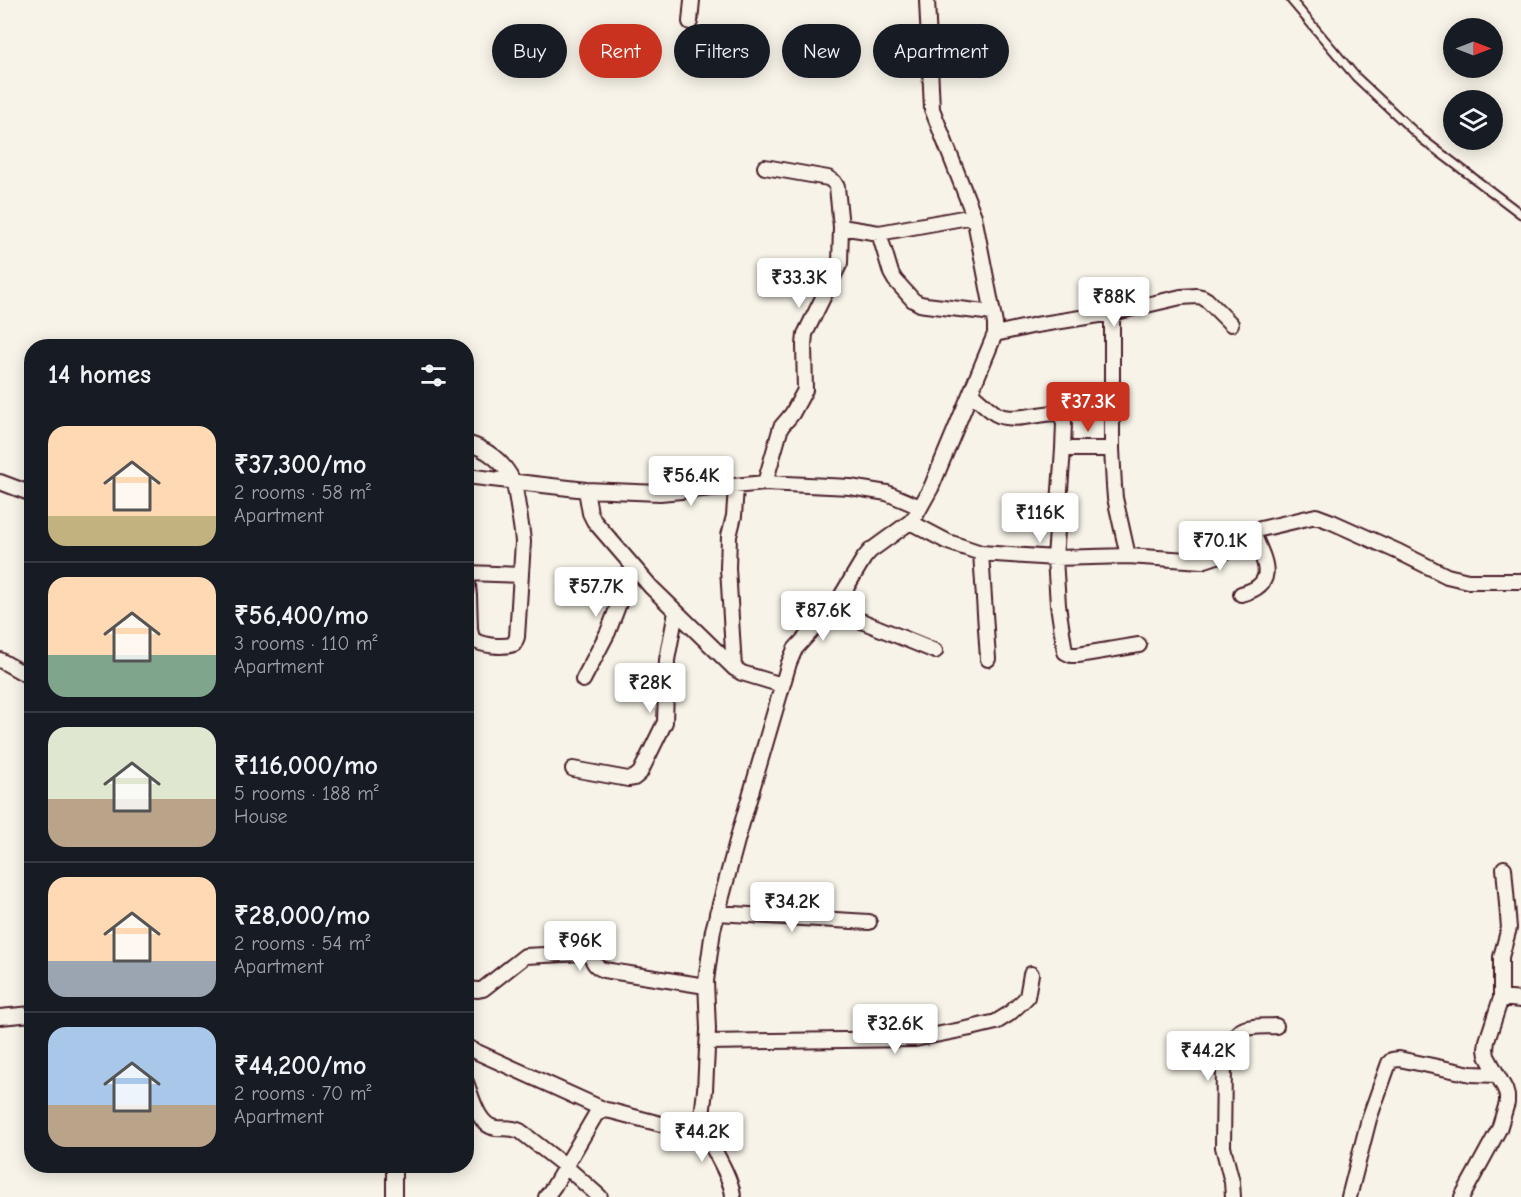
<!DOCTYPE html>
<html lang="en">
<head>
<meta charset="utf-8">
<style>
	body { margin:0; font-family:"Comic Neue",sans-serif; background:#242831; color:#f1f3f6; height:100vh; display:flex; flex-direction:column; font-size:22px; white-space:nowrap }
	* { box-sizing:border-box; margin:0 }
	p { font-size:20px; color:#9ea1a6 }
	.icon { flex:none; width:33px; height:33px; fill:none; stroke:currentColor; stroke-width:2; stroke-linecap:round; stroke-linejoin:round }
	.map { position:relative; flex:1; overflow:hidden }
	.drawer { position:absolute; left:24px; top:339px; width:450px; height:834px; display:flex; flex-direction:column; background:#171b24; border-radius:24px; box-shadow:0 3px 15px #0003 }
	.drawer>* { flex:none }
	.banner { position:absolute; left:492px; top:24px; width:570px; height:54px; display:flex; gap:12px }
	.needle { width:39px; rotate:90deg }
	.controls { position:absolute; left:1443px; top:18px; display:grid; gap:12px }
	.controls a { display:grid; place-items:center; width:60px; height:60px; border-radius:50%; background:#171b24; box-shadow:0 3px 15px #0003; font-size:30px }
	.price { position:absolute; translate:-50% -51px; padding:0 14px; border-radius:6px; background:#fff; color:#222; font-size:20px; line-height:39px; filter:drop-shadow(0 2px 3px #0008) }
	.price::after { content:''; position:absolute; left:50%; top:36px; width:18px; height:14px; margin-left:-9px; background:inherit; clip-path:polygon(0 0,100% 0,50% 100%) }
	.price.active { background:#c8321e; color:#fff }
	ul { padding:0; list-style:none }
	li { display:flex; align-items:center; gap:18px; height:150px; padding:0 24px }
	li+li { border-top:2px solid #363941 }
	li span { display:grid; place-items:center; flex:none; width:168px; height:120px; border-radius:18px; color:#555 }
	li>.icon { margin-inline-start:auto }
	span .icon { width:72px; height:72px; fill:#fffc; stroke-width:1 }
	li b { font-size:26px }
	h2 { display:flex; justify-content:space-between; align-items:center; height:72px; padding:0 24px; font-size:26px }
	.chip { padding:0 21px; border-radius:27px; background:#171b24; box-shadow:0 3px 15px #0003; font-size:21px; line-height:54px }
	.chip.active { background:#c8321e; color:#fff }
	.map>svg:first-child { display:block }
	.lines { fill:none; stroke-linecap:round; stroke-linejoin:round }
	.service-casing { stroke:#4a1f2b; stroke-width:11 }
	.minor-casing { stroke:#4a1f2b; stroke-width:18 }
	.service { stroke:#f7f3e8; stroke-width:7 }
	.minor { stroke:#f7f3e8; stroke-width:14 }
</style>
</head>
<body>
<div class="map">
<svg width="1521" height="1197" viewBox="0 0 1521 1197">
	<rect width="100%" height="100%" fill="#f7f3e8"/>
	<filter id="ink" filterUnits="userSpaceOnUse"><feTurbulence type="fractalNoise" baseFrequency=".0167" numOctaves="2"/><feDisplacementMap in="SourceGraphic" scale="12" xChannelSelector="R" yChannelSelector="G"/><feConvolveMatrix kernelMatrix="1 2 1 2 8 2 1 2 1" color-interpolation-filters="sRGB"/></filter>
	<g filter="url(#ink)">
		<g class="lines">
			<defs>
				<path id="service" d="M 1291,0 L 1356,77 L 1422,139 L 1521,214"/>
				<path id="minor" d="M 690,22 L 692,0
					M 765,167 L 828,178 L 834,182 L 837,187 L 841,227 L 840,263 L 805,334 L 804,345 L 805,390 L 792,414 L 781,427 L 765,483
					M 841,227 L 879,233 L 974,216
					M 879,233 L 891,273 L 895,280 L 913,300 L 920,304 L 926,305 L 993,313
					M 1112,313 L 1112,449 L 1114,486 L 1115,498 L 1128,556
					M 995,334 L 1036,325 L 1112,313 L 1181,297 L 1197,296 L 1202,297 L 1207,300 L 1231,324
					M 971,393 C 979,400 987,408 996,414 C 1012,423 1039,413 1057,413 L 1062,417 L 1064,423 L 1063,449 L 1055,558 L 1058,605 L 1065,652 L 1071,655 L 1078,655 L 1139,645
					M 466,443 C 486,448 504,462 513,481 C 515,487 516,494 517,500 C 519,514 522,528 523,542 L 517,637 L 514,644 C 503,648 483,646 472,639 L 470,629 L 469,596 L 467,573
					M 1063,449 L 1112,449
					M 466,476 L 586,490 L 660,493 L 765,483 L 850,487 L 887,493 L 920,507
					M 0,482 L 32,494
					M 586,490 L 590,513 L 594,521 L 651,587 L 734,668 L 742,673 L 782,685
					M 910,522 L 948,542 L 981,553 L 1055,558 L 1128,556 L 1202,561 L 1220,555 L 1244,535 L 1252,531 L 1316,516 L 1332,522 L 1399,552 L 1447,576 L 1468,581 L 1521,581
					M 981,553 L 988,659
					M 466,573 L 521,575
					M 1241,594 C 1281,584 1263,558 1252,531
					M 832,609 L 935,651
					M 0,660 L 32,678
					M 734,668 L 728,568 L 729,536 L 734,516 L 736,487
					M 583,680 L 608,632 L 633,567
					M 573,769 L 628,779 L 634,778 L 640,773 L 665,722 L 667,660 L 676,612
					M 717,913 L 869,922
					M 466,989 L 478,990 L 483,989 L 525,956 L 584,953 L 591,956 C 594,964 596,967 604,970 L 706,986
					M 1501,998 L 1521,1000
					M 0,1017 L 32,1014
					M 708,1042 L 915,1039 L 971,1028 L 996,1022 L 1009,1014 L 1022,1002 L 1027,997 L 1031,974
					M 466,1047 L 605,1110
					M 466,1082 C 472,1097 478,1126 496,1128 C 505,1129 510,1127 520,1131 L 565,1166 L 600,1197
					M 699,1122 C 708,1140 733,1179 733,1197
					M 394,1197 L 394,1166
					M 546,1197 L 554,1186 L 596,1114 L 605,1110 L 611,1111 L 676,1128 L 690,1128 L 695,1126 L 702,1116 L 705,1090 L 708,1029 L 706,981 L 713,930 L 738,837 L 789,663 L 795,649 L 837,603 L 864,558 L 870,551 L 910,522 L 916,515 L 931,488 L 995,334 L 995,324 L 974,216 L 932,109 L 927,0
					M 1233,1197 L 1232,1182 L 1223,1147 L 1224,1065 C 1226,1055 1232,1034 1242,1030 C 1251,1025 1266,1027 1276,1026
					M 1349,1197 L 1369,1119 L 1389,1063 L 1392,1060 L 1399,1059 L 1471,1074 L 1497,1075
					M 1462,1197 L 1499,1129 L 1507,1103 L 1507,1096 L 1505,1089 L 1487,1056 L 1486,1049 L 1487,1041 L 1501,998 L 1501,957 L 1509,928 L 1504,868"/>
			</defs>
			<!-- service casing -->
			<use href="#service" class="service-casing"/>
			<!-- minor casing -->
			<use href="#minor" class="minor-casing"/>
			<!-- service -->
			<use href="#service" class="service"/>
			<!-- minor -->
			<use href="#minor" class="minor"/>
		</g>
	</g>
</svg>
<div class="controls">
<a><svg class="needle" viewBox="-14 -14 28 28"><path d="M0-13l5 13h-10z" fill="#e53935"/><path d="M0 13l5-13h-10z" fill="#9ea1a6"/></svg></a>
<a><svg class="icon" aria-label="layers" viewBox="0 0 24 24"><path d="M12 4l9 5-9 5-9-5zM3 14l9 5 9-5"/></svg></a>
</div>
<b class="price" style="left:799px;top:309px">₹33.3K</b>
<b class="price" style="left:1114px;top:328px">₹88K</b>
<b class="price active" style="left:1088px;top:433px">₹37.3K</b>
<b class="price" style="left:691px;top:507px">₹56.4K</b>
<b class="price" style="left:1040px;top:544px">₹116K</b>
<b class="price" style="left:1220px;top:572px">₹70.1K</b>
<b class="price" style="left:596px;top:618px">₹57.7K</b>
<b class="price" style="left:823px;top:642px">₹87.6K</b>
<b class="price" style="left:650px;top:714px">₹28K</b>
<b class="price" style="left:792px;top:933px">₹34.2K</b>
<b class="price" style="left:580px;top:972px">₹96K</b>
<b class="price" style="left:895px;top:1055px">₹32.6K</b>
<b class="price" style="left:1208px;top:1082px">₹44.2K</b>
<b class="price" style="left:702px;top:1163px">₹44.2K</b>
<div class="banner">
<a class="chip">Buy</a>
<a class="chip active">Rent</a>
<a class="chip">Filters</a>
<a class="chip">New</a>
<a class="chip">Apartment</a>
</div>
<section class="drawer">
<h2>14 homes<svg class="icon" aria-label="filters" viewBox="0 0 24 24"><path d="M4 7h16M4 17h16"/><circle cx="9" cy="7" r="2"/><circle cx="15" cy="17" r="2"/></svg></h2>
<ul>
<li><span style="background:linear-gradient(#ffd9b3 75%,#c2b280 0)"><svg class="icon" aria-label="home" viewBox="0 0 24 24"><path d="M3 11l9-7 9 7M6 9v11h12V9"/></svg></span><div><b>₹37,300/mo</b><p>2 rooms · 58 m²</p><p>Apartment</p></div></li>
<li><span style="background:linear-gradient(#ffd9b3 65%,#7fa58c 0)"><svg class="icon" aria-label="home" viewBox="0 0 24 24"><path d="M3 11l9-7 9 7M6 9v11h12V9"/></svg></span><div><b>₹56,400/mo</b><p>3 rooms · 110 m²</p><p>Apartment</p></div></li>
<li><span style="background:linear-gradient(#dfe7d0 60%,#b9a48a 0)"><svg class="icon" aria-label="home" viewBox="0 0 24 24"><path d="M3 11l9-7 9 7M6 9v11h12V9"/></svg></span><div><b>₹116,000/mo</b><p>5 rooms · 188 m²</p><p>House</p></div></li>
<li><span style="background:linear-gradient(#ffd9b3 70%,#9aa5b1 0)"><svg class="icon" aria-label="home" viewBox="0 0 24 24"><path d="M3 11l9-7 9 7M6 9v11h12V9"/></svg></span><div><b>₹28,000/mo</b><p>2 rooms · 54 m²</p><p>Apartment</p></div></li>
<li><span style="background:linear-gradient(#a9c7e8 65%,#b9a48a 0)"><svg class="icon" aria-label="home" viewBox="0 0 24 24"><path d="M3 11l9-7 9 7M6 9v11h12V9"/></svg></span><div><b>₹44,200/mo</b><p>2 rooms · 70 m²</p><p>Apartment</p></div></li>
</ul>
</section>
</div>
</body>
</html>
